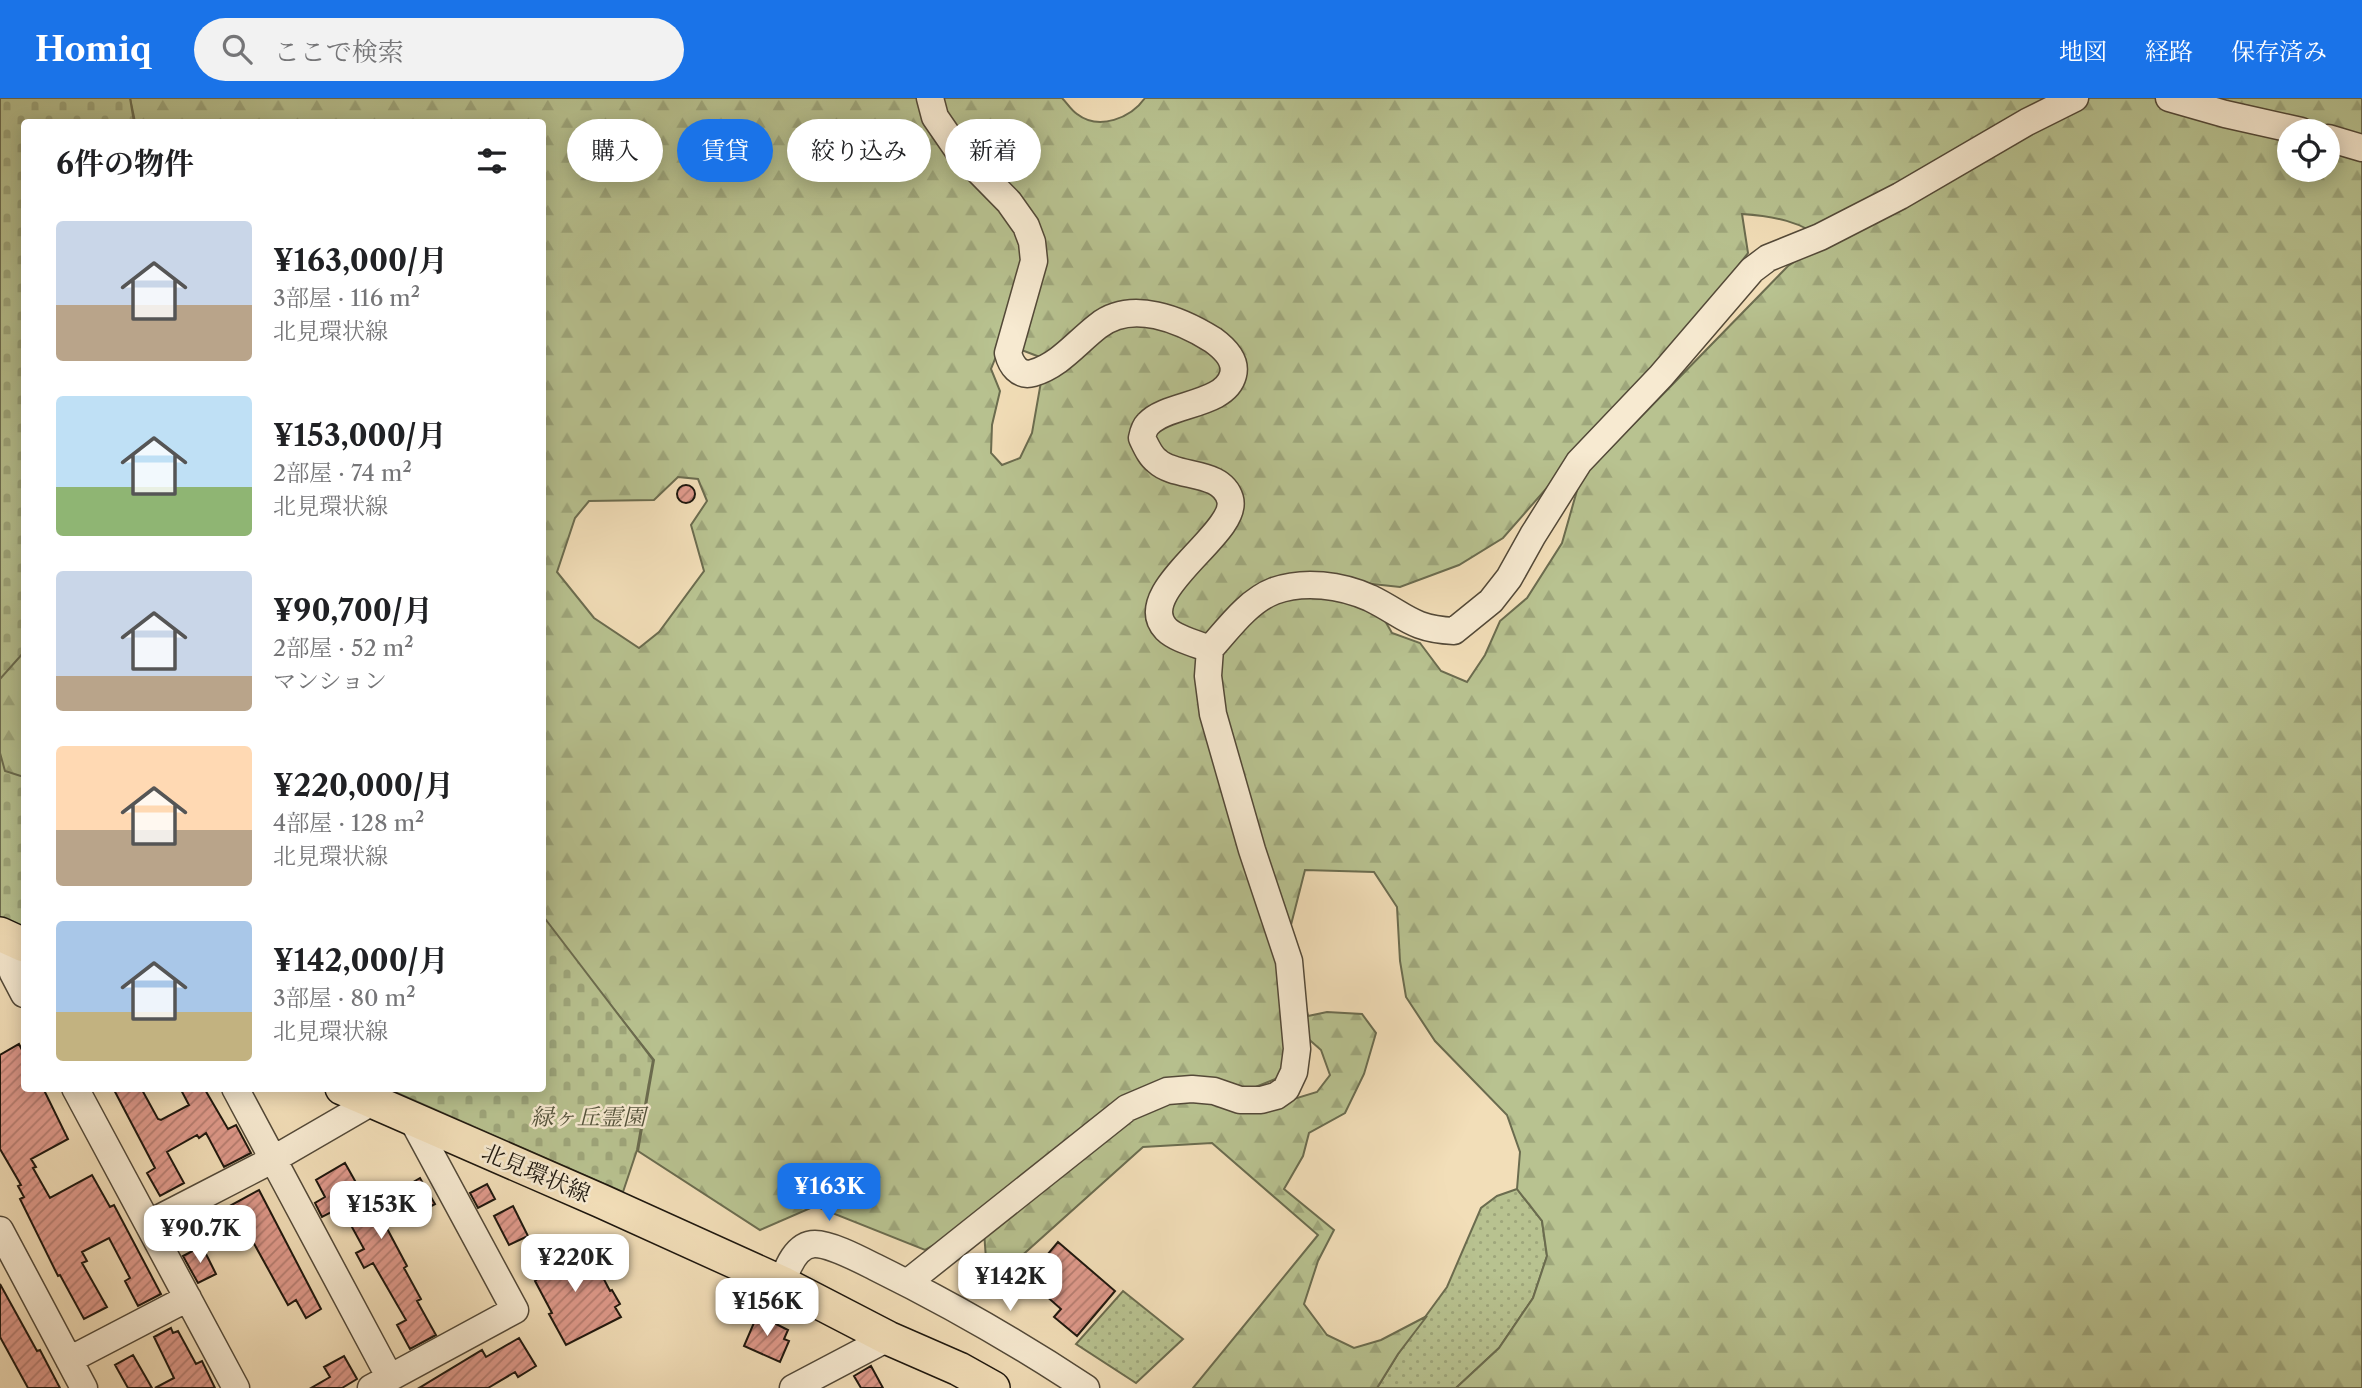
<!DOCTYPE html>
<html lang="ja">
<head>
<meta charset="utf-8">
<style>
	body { margin:0; font-family:"Libre Caslon Text","Noto Serif JP",serif; background:#f2f2f2; color:#202124; height:100vh; display:flex; flex-direction:column; font-size:26px; white-space:nowrap }
	* { box-sizing:border-box; margin:0 }
	p { font-size:23px; color:#757577 }
	.icon { flex:none; width:38px; height:38px; fill:none; stroke:currentColor; stroke-width:2; stroke-linecap:round; stroke-linejoin:round }
	.map { position:relative; flex:1; overflow:hidden }
	.sheet { position:absolute; left:21px; top:21px; width:525px; height:973px; display:flex; flex-direction:column; background:#fff; border-radius:7px; box-shadow:0 4px 18px #0003 }
	.sheet>* { flex:none }
	.guide { position:absolute; left:567px; top:21px; width:665px; height:63px; display:flex; gap:14px }
	.buttons { position:absolute; left:2277px; top:21px; display:grid; gap:14px }
	.buttons a { display:grid; place-items:center; width:63px; height:63px; border-radius:50%; background:#fff; box-shadow:0 4px 18px #0003; font-size:35px }
	.price { position:absolute; translate:-50% -60px; padding:0 16px; border-radius:14px; background:#fff; color:#222; font-size:23px; line-height:46px; filter:drop-shadow(0 2px 4px #0008) }
	.price::after { content:''; position:absolute; left:50%; top:42px; width:21px; height:16px; margin-left:-10px; background:inherit; clip-path:polygon(0 0,100% 0,50% 100%) }
	.price.active { background:#1a73e8; color:#fff }
	ul { padding:0; list-style:none }
	li { display:flex; align-items:center; gap:21px; height:175px; padding:0 35px }
	li span { display:grid; place-items:center; flex:none; width:196px; height:140px; border-radius:7px; color:#555 }
	li>.icon { margin-inline-start:auto }
	span .icon { width:84px; height:84px; fill:#fffc; stroke-width:1 }
	li b { font-size:30px }
	h2 { display:flex; justify-content:space-between; align-items:center; height:84px; padding:0 35px; font-size:30px }
	.tag { padding:0 24px; border-radius:32px; background:#fff; box-shadow:0 4px 18px #0003; font-size:24px; line-height:63px }
	.tag.active { background:#1a73e8; color:#fff }
	header { display:flex; align-items:center; gap:42px; box-sizing:border-box; height:98px; padding:0 35px; background:#1a73e8; color:#fff }
	header strong { font-size:33px }
	nav { display:flex; gap:38px; margin-inline-start:auto; font-size:24px }
	.search { width:490px; height:63px; background:#f2f2f2; display:flex; align-items:center; gap:18px; box-sizing:border-box; padding:0 24px; border-radius:38px; color:#757577; font-size:26px }
	.map>svg:first-child { display:block }
	.green { fill:url(#green-dots); stroke:#6b6c4f; stroke-width:2 }
	.forest { fill:url(#forest-firs); stroke:#6b6c4f; stroke-width:2; fill-rule:evenodd }
	.cemetery { fill:url(#cemetery-stones); stroke:#6b6c4f; stroke-width:2 }
	.building { fill:url(#building-hatch); stroke:#1e170e; stroke-width:2 }
	.lines { fill:none; stroke-linecap:round; stroke-linejoin:round }
	.minor-casing { stroke:#534938; stroke-width:29 }
	.major-casing { stroke:#1e170e; stroke-width:36 }
	.minor { stroke:#f7ead1; stroke-width:26 }
	.major { stroke:#f2deb8; stroke-width:33 }
	.labels { text-anchor:middle; dominant-baseline:central; stroke-width:5; stroke-linejoin:round; paint-order:stroke }
	.park-label { font-size:23px; font-style:italic; fill:#54533c; stroke:#f7ead1 }
	.street-label { font-size:23px; fill:#1e170e; stroke:#f7ead1 }
</style>
</head>
<body>
<header>
<strong>Homiq</strong>
<div class="search"><svg class="icon" aria-label="search" viewBox="0 0 24 24"><circle cx="10" cy="10" r="6"/><path d="M15 15l6 6"/></svg>ここで検索</div>
<nav><a>地図</a><a>経路</a><a>保存済み</a></nav>
</header>
<div class="map">
<svg width="2362" height="1290" viewBox="0 0 2362 1290">
	<defs>
		<pattern id="green-dots" width="8" height="8" patternUnits="userSpaceOnUse" patternTransform="scale(1.75)"><rect width="8" height="8" fill="#b8c290"/><path d="M2 2h.1M6 6h.1" fill="none" stroke="#9ea67b" stroke-width="1.8" stroke-linecap="round"/></pattern>
		<pattern id="forest-firs" width="22" height="20" patternUnits="userSpaceOnUse" patternTransform="scale(1.75)"><rect width="22" height="20" fill="#b8c290"/><path d="M5 1l3.5 6h-7zM16 11l3.5 6h-7z" fill="#9ea67b"/></pattern>
		<pattern id="cemetery-stones" width="16" height="16" patternUnits="userSpaceOnUse" patternTransform="scale(1.75)"><rect width="16" height="16" fill="#b8c290"/><path d="M2 7V4a2 2 0 0 1 4 0v3zM10 15v-3a2 2 0 0 1 4 0v3z" fill="#9ea67b"/></pattern>
		<pattern id="building-hatch" width="6" height="6" patternUnits="userSpaceOnUse" patternTransform="scale(1.75)"><rect width="6" height="6" fill="#e09a8c"/><path d="M-1 1l2-2M0 6l6-6M5 7l2-2" fill="none" stroke="#b57d71"/></pattern>
	</defs>
	<rect width="100%" height="100%" fill="#f2deb8"/>
	<filter id="stains"><feTurbulence type="fractalNoise" baseFrequency=".00286" numOctaves="4"/><feColorMatrix values="0 0 0 0 .2 0 0 0 0 .09 0 0 0 0 .02 0 0 0 .5 -.17"/></filter>
	<radialGradient id="worn" r=".72"><stop offset=".6" stop-color="#630" stop-opacity="0"/><stop offset="1" stop-color="#630" stop-opacity=".3"/></radialGradient>
	<!-- green -->
	<path class="green" d="M 1517,1091 L 1542,1123 L 1547,1158 L 1533,1200 L 1499,1250 L 1456,1290 L 1377,1290 L 1398,1256 L 1447,1189 L 1481,1110 L 1497,1098 Z
		M 1123,1193 L 1183,1241 L 1136,1285 L 1076,1246 Z"/>
	<!-- forest -->
	<path class="forest" d="M 130,0 L 1062,0 C 1067,5 1071,12 1077,16 C 1099,33 1131,20 1145,0 L 2362,0 L 2362,1290 L 1456,1290 L 1499,1250 L 1533,1200 L 1547,1158 L 1542,1123 L 1517,1091 L 1520,1054 L 1507,1017 L 1435,943 L 1406,899 L 1400,863 L 1397,809 L 1374,774 L 1305,772 L 1282,862 L 1302,892 L 1308,918 L 1327,914 L 1362,916 L 1376,935 L 1364,976 L 1345,1015 L 1309,1035 L 1303,1058 L 1284,1091 L 1334,1132 L 1318,1163 L 1304,1206 L 1327,1237 L 1354,1250 L 1381,1242 L 1427,1218 L 1398,1256 L 1377,1290 L 1193,1290 L 1318,1137 L 1212,1045 L 1143,1049 L 988,1188 L 983,1120 L 925,1152 L 815,1108 L 760,1132 L 638,1053 L 654,962 L 543,822 L 542,24 L 135,24 ZM 2289,33 L 2328,33 L 2328,72 L 2289,72 ZM 1742,116 C 1772,118 1803,123 1826,144 L 1788,168 L 1590,371 L 1578,389 L 1562,445 L 1527,500 L 1500,523 L 1485,557 L 1467,584 L 1441,573 L 1420,545 L 1392,535 L 1363,485 L 1400,489 L 1459,467 L 1503,440 L 1719,193 L 1748,155 ZM 999,251 L 1019,251 L 1045,261 L 1032,335 L 1020,360 L 1002,367 L 991,355 L 992,327 L 1000,293 L 991,271 ZM 678,379 L 698,381 L 707,403 L 691,427 L 704,473 L 659,534 L 639,550 L 594,520 L 557,474 L 575,420 L 589,403 L 654,402 ZM 1304,937 L 1321,952 L 1330,977 L 1317,994 L 1271,1008 L 1248,992 L 1278,980 Z
		M 24,496 L 24,687 L 0,682 L 0,519 Z"/>
	<!-- cemetery -->
	<path class="cemetery" d="M 0,0 L 130,0 L 134,24 L 24,24 L 24,554 L 0,581 Z
		M 0,655 L 5,673 L 24,679 L 24,831 L 0,820 Z
		M 543,818 L 653,962 L 637,1052 L 623,1094 L 388,991 L 542,990 Z"/>
	<!-- building -->
	<path class="building" d="M677 396a9 9 0 1 1 18 0a9 9 0 1 1-18 0Z
		M 19,946 L 24,956 L 24,990 L 43,990 L 68,1041 L 31,1061 L 36,1069 L 33,1070 L 50,1100 L 92,1077 L 110,1109 L 114,1107 L 161,1196 L 138,1208 L 125,1183 L 130,1180 L 109,1140 L 82,1154 L 87,1163 L 82,1165 L 107,1209 L 84,1221 L 60,1177 L 58,1178 L 20,1101 L 24,1099 L 18,1088 L 21,1087 L 0,1051 L 0,957 Z
		M 113,990 L 141,990 L 158,1021 L 161,1022 L 189,1007 L 180,990 L 204,990 L 228,1031 L 236,1027 L 251,1055 L 224,1069 L 206,1035 L 199,1040 L 197,1037 L 167,1054 L 184,1085 L 160,1098 L 147,1075 L 155,1070 Z
		M 345,1065 L 368,1106 L 372,1103 L 374,1107 L 420,1080 L 435,1106 L 413,1118 L 408,1108 L 383,1123 L 407,1168 L 404,1170 L 421,1201 L 417,1203 L 436,1237 L 410,1251 L 397,1227 L 406,1222 L 373,1165 L 364,1170 L 356,1155 L 364,1151 L 341,1109 L 322,1119 L 315,1105 L 325,1099 L 316,1082 Z
		M 487,1086 L 495,1101 L 478,1110 L 470,1095 Z
		M 259,1092 L 321,1211 L 306,1220 L 296,1202 L 288,1207 L 247,1133 L 219,1149 L 204,1122 Z
		M 513,1108 L 528,1138 L 509,1147 L 494,1118 Z
		M 1058,1144 L 1115,1193 L 1077,1238 L 1054,1219 L 1061,1211 L 1027,1181 Z
		M 579,1147 L 590,1169 L 596,1166 L 610,1193 L 612,1192 L 620,1206 L 615,1209 L 621,1219 L 566,1247 L 549,1216 L 552,1215 L 535,1183 L 539,1180 L 531,1166 L 551,1155 L 554,1159 Z
		M 202,1148 L 216,1176 L 198,1185 L 183,1158 Z
		M 0,1186 L 37,1253 L 40,1252 L 60,1290 L 28,1290 L 0,1239 Z
		M 759,1213 L 774,1219 L 772,1224 L 788,1232 L 784,1241 L 789,1243 L 780,1264 L 744,1248 Z
		M 171,1230 L 173,1235 L 178,1233 L 196,1266 L 202,1263 L 215,1290 L 155,1290 L 174,1280 L 154,1239 Z
		M 519,1240 L 536,1268 L 518,1279 L 515,1274 L 488,1290 L 419,1290 L 482,1252 L 486,1259 Z
		M 133,1257 L 152,1290 L 128,1290 L 115,1267 Z
		M 344,1258 L 357,1281 L 342,1290 L 311,1290 L 330,1279 L 324,1269 Z
		M 871,1268 L 883,1290 L 861,1290 L 854,1278 Z"/>
	<g class="lines">
		<defs>
			<path id="minor" d="M 930,0 L 935,19 L 957,51 L 1009,104 L 1026,128 L 1032,144 L 1034,163 L 1008,255 C 1011,267 1019,279 1033,275 C 1060,267 1077,244 1098,228 C 1132,201 1181,222 1213,242 C 1224,250 1237,262 1233,277 C 1225,308 1167,305 1148,326 C 1144,330 1143,335 1142,340 C 1146,348 1150,358 1157,363 C 1176,381 1221,371 1230,401 C 1240,435 1131,493 1166,531 C 1176,541 1197,546 1210,551
				M 2169,0 L 2225,16 L 2301,33
				M 2328,40 L 2362,50
				M 0,839 L 13,875 L 24,896
				M 75,990 L 236,1290
				M 235,990 L 390,1280
				M 148,1126 L 272,1062 L 372,1004
				M 0,1132 L 84,1290
				M 782,1185 C 787,1170 796,1146 815,1146 C 831,1146 861,1162 875,1169 C 948,1205 1018,1245 1086,1290
				M 907,1185 L 1127,1010 L 1167,993 L 1192,991 L 1214,993 L 1240,1002 L 1261,1002 L 1276,998 L 1286,991 L 1294,974 L 1297,951 L 1289,863 L 1252,752 L 1213,616 L 1208,578 L 1210,551 C 1228,531 1248,503 1274,493 C 1304,482 1341,487 1370,500 C 1405,517 1411,531 1454,533 L 1491,503 L 1509,480 L 1533,437 L 1579,364 L 1661,278 L 1752,172 L 1768,160 L 1820,139 L 1900,98 L 2027,24 L 2075,0
				M 69,1262 L 188,1200
				M 371,1290 L 515,1212 L 413,1023
				M 793,1290 L 888,1240"/>
			<path id="major" d="M 0,836 L 24,847
				M 342,990 L 601,1103 L 782,1185 L 888,1240 L 959,1271 L 993,1290"/>
		</defs>
		<!-- minor casing -->
		<use href="#minor" class="minor-casing"/>
		<!-- major casing -->
		<use href="#major" class="major-casing"/>
		<!-- minor -->
		<use href="#minor" class="minor"/>
		<!-- major -->
		<use href="#major" class="major"/>
	</g>
	<g class="labels">
		<!-- park labels -->
		<g class="park-label">
			<text x="588" y="1019">緑ヶ丘霊園</text>
		</g>
		<!-- street labels -->
		<g class="street-label">
			<text transform="translate(536 1075) rotate(23)">北見環状線</text>
		</g>
	</g>
	<rect width="100%" height="100%" filter="url(#stains)"/>
	<rect width="100%" height="100%" fill="url(#worn)"/>
</svg>
<div class="buttons">
<a><svg class="icon" aria-label="locate" viewBox="0 0 24 24"><circle cx="12" cy="12" r="6"/><path d="M12 2v4M12 18v4M2 12h4M18 12h4"/></svg></a>
</div>
<b class="price active" style="left:829px;top:1125px">¥163K</b>
<b class="price" style="left:381px;top:1143px">¥153K</b>
<b class="price" style="left:200px;top:1167px">¥90.7K</b>
<b class="price" style="left:575px;top:1196px">¥220K</b>
<b class="price" style="left:1010px;top:1215px">¥142K</b>
<b class="price" style="left:767px;top:1240px">¥156K</b>
<div class="guide">
<a class="tag">購入</a>
<a class="tag active">賃貸</a>
<a class="tag">絞り込み</a>
<a class="tag">新着</a>
</div>
<section class="sheet">
<h2>6件の物件<svg class="icon" aria-label="filters" viewBox="0 0 24 24"><path d="M4 7h16M4 17h16"/><circle cx="9" cy="7" r="2"/><circle cx="15" cy="17" r="2"/></svg></h2>
<ul>
<li><span style="background:linear-gradient(#c9d6e8 60%,#b9a48a 0)"><svg class="icon" aria-label="home" viewBox="0 0 24 24"><path d="M3 11l9-7 9 7M6 9v11h12V9"/></svg></span><div><b>¥163,000/月</b><p>3部屋 · 116 m²</p><p>北見環状線</p></div></li>
<li><span style="background:linear-gradient(#bfe0f5 65%,#8fb573 0)"><svg class="icon" aria-label="home" viewBox="0 0 24 24"><path d="M3 11l9-7 9 7M6 9v11h12V9"/></svg></span><div><b>¥153,000/月</b><p>2部屋 · 74 m²</p><p>北見環状線</p></div></li>
<li><span style="background:linear-gradient(#c9d6e8 75%,#b9a48a 0)"><svg class="icon" aria-label="home" viewBox="0 0 24 24"><path d="M3 11l9-7 9 7M6 9v11h12V9"/></svg></span><div><b>¥90,700/月</b><p>2部屋 · 52 m²</p><p>マンション</p></div></li>
<li><span style="background:linear-gradient(#ffd9b3 60%,#b9a48a 0)"><svg class="icon" aria-label="home" viewBox="0 0 24 24"><path d="M3 11l9-7 9 7M6 9v11h12V9"/></svg></span><div><b>¥220,000/月</b><p>4部屋 · 128 m²</p><p>北見環状線</p></div></li>
<li><span style="background:linear-gradient(#a9c7e8 65%,#c2b280 0)"><svg class="icon" aria-label="home" viewBox="0 0 24 24"><path d="M3 11l9-7 9 7M6 9v11h12V9"/></svg></span><div><b>¥142,000/月</b><p>3部屋 · 80 m²</p><p>北見環状線</p></div></li>
</ul>
</section>
</div>
</body>
</html>
